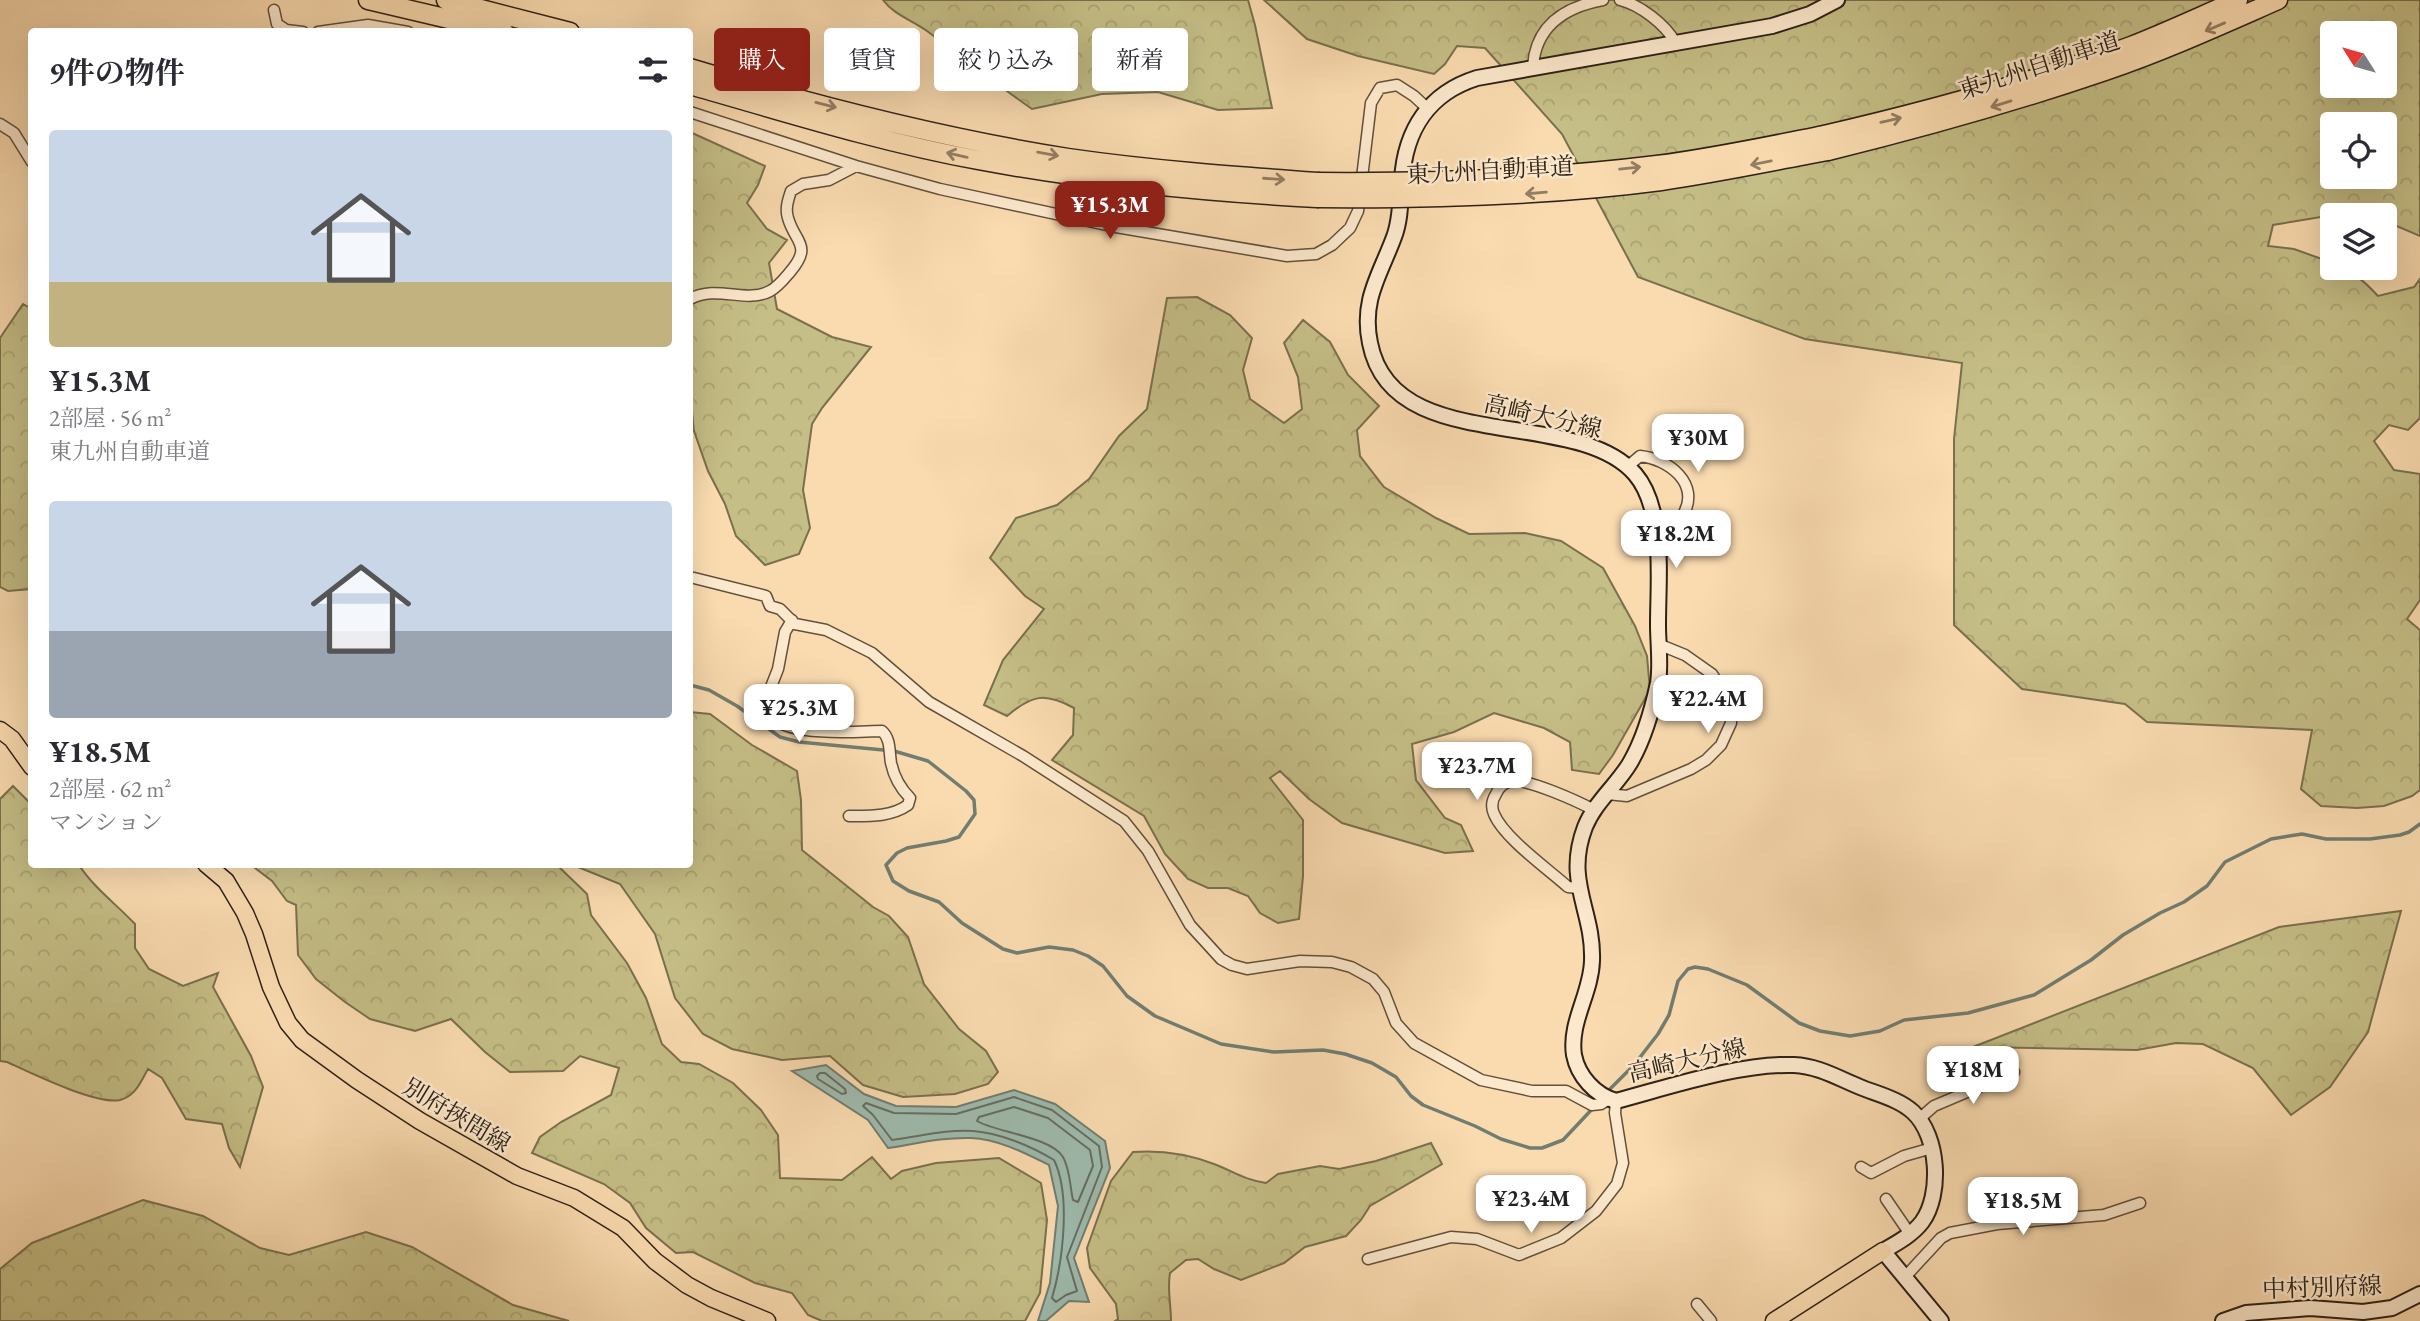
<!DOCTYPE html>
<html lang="ja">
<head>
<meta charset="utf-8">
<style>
	body { margin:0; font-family:"EB Garamond","Noto Serif JP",serif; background:#f7f7f7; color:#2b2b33; height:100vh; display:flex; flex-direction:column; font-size:26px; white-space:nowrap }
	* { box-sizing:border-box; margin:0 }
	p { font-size:23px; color:#7c7c81 }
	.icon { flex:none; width:38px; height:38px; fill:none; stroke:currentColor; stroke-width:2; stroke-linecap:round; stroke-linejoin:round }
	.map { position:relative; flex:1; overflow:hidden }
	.panel { position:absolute; left:28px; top:28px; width:665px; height:840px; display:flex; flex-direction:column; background:#fff; border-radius:7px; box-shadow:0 7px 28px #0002 }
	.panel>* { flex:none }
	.hud { position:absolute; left:714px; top:28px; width:665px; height:63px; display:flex; gap:14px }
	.needle { width:46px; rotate:307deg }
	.tools { position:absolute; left:2320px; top:21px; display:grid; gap:14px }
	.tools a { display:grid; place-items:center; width:77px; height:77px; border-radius:7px; background:#fff; box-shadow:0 7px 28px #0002; font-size:35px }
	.price { position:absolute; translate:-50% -60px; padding:0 16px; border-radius:14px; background:#fff; color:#222; font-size:23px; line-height:46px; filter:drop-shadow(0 2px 4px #0008) }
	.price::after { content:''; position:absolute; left:50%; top:42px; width:21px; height:16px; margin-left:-10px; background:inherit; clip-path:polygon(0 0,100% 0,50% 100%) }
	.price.current { background:#8f2418; color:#fff }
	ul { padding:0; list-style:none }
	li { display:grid; align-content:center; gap:14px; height:371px; padding:0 21px }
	li span { display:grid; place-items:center; height:217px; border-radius:7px; color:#555 }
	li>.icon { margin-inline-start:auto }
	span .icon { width:126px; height:126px; fill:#fffc; stroke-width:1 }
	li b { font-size:30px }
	h2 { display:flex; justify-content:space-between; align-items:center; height:84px; padding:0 21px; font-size:30px }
	.pill { padding:0 24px; border-radius:7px; background:#fff; box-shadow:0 7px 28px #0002; font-size:24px; line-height:63px }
	.pill.current { background:#8f2418; color:#fff }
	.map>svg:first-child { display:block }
	.forest { fill:url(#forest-crowns); stroke:#7a704e; stroke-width:2; fill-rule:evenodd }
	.water { fill:#9ebbae; stroke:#717d71; stroke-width:2 }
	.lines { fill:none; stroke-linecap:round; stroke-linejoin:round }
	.shore { stroke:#666e62; stroke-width:2 }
	.stream { stroke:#717d71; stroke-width:3.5 }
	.street-casing { stroke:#61503c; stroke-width:13 }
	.secondary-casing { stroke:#2e2116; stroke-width:18 }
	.primary-casing { stroke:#2e2116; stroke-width:19 }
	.highway-casing { stroke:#2e2116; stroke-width:21 }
	.street { stroke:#fce8cc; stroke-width:10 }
	.secondary { stroke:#fce8cc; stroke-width:14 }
	.primary { stroke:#fadbb0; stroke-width:16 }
	.highway { stroke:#fadbb0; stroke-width:18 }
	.highway-bridge-casing { stroke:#2e2116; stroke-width:21; stroke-linecap:butt }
	.highway-bridge { stroke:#fadbb0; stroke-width:18 }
	.oneway { stroke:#947e63 }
	.labels { text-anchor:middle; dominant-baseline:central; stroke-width:5; stroke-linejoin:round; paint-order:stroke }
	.street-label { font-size:24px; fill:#2e2116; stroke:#fce8cc }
</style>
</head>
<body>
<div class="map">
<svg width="2420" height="1321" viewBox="0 0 2420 1321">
	<defs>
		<pattern id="forest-crowns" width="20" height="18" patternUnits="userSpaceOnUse" patternTransform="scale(1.75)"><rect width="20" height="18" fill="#c5be86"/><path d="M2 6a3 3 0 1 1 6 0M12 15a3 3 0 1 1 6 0" fill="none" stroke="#aaa373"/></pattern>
	</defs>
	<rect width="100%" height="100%" fill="#fadbb0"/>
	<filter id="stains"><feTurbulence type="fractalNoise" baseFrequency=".00286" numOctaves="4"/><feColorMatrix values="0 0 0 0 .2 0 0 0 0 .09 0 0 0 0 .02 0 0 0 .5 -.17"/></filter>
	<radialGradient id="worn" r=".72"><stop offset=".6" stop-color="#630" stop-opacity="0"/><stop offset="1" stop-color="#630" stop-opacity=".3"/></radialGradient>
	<!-- forest -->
	<path class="forest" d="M 883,0 L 1248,0 L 1255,25 L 1272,108 L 1218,110 L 1158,92 L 1102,94 L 1032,109 C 996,84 962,57 927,31 C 912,20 894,15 883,0 Z
		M 1264,0 L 2420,0 L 2420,236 L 2385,221 L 2385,215 L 2333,215 L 2273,225 L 2268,246 L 2294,249 L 2333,263 L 2333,268 C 2351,268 2366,283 2378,296 L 2414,287 L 2420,279 L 2420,418 L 2408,430 L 2389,425 L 2374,441 L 2394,470 L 2420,474 L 2420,600 L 2407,619 L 2420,630 L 2420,790 L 2412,796 L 2384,806 L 2357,808 L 2321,806 L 2301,789 L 2312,730 L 2147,722 L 2125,704 L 2022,689 L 1954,625 L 1954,439 L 1962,363 L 1805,339 L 1638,277 L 1562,134 L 1485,48 L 1457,46 L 1445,64 L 1434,74 L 1358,56 L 1307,39 ZM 2333,33 L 2385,33 L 2385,86 L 2333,86 ZM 2333,124 L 2385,124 L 2385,177 L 2333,177 Z
		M 690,132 L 765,166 L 758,185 L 747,203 L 767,229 L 787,240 L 769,263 L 777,309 L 832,337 L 871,347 L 822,408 L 812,424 L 803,490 L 810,528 L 799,554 L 765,565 L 736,536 L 725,504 L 708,471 L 694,431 L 690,392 Z
		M 1197,297 L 1230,315 L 1252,338 L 1243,370 L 1250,399 L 1284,423 L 1302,409 L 1298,377 L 1284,343 L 1303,320 L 1330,342 L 1348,375 L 1379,406 L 1357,430 L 1360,456 L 1384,487 L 1436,518 L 1469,534 L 1525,533 L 1561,541 L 1603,568 L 1635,626 L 1647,656 L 1650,690 L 1613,755 L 1599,774 L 1572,770 L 1570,742 L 1544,728 L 1494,713 L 1454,732 L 1412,744 L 1416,780 L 1445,818 L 1461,825 L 1473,851 L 1445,853 L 1342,823 L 1309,799 L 1280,771 L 1270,778 L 1303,820 L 1303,876 L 1299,919 L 1278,923 L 1260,913 L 1248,896 L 1228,888 L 1208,888 L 1188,879 L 1165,854 L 1144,816 L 1052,760 L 1073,735 L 1074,708 C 1044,692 1032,695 1007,716 L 984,705 L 1003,660 L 1044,609 L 1025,596 L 990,558 L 1016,518 L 1057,505 L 1089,479 L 1119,436 L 1147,409 L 1167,298 Z
		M 23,304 L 32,309 L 31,589 L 8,591 L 0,587 L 0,338 Z
		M 690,712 L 710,714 L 752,745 L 797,771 L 801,800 L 802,850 L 873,907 L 889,916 L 908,937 L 924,984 L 959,1029 L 986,1051 L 998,1072 L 988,1084 L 955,1094 L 903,1097 L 863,1085 L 830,1056 L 782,1060 L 732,1049 L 703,1034 L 675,998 L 655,934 L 620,884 L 573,865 L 690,864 Z
		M 13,786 L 31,804 L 32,864 L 79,865 C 94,888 116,904 135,924 L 135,948 L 149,969 L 183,986 L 218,973 L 213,987 L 251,1056 L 263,1087 L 240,1167 L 229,1148 L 222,1124 L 186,1119 L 162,1078 L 148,1069 C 141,1081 136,1096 120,1100 C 96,1105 31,1073 7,1062 L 0,1061 L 0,799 Z
		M 251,865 L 557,865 L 587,894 L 591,915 L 627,963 L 646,998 L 662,1044 L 681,1062 L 699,1064 L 733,1083 L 761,1110 L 778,1135 L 780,1178 L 842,1180 L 872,1157 L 891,1179 L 902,1171 L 936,1163 L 999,1158 L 1041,1183 L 1047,1220 L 1040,1293 L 1025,1321 L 822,1321 L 808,1315 L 792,1293 L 755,1283 L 693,1252 L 676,1253 L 646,1228 L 630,1203 L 604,1184 L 532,1153 L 540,1137 L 561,1122 L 611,1095 L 619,1068 L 580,1056 L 563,1071 L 510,1072 L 485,1052 L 451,1019 L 415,1031 L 370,1019 L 345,1002 L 316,979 L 298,955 L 296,905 L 287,901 L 272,881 Z
		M 2401,911 L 2368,1032 L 2330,1087 L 2291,1115 L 2253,1068 L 2203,1044 L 2176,1043 L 2137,1050 L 1973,1047 L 2279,927 Z
		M 1431,1143 L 1442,1164 L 1370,1206 L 1361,1220 L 1346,1236 L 1305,1247 L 1284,1263 L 1241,1280 L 1214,1269 L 1198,1259 L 1186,1260 L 1170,1273 C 1167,1290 1171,1304 1171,1321 L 1115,1321 L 1118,1319 L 1116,1304 L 1090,1268 L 1087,1248 L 1111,1181 L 1133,1152 C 1160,1150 1188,1154 1214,1164 C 1235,1172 1242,1179 1266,1183 L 1278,1174 L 1320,1166 L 1339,1169 L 1376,1161 Z
		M 143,1200 L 203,1216 L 260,1248 L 289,1255 L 366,1232 L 412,1247 L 513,1305 L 569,1321 L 0,1321 L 0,1269 L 32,1243 Z"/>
	<!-- water -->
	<path class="water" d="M 826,1065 L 864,1094 L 896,1106 L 956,1107 L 1014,1090 L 1055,1104 L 1105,1141 L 1110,1168 L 1074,1258 L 1089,1302 L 1069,1301 L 1046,1321 L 1038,1321 L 1050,1283 L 1058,1206 L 1049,1165 C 1025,1153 998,1139 971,1138 C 943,1137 915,1144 888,1148 L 868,1120 L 792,1071 Z"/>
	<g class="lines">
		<!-- shore -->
		<path class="shore" d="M 820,1073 L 825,1073 L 845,1089 L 846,1093 L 842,1094 L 818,1079 L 817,1076 Z
			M 1014,1097 L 1052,1110 L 1099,1146 L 1102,1167 L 1067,1257 L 1077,1291 L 1066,1295 L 1056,1302 L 1052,1298 C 1063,1261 1071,1195 1054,1160 C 1031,1146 1000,1133 973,1131 C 946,1129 918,1137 892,1140 L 873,1115 L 863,1106 L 866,1103 L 894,1113 L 956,1114 Z
			M 1014,1107 L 1048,1118 L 1090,1150 L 1093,1166 L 1078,1202 L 1073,1200 C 1070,1187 1070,1169 1063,1157 C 1051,1137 995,1132 977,1121 L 979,1117 Z"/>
		<!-- stream -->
		<path class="stream" d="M 690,685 L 709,690 L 737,706 L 780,737 L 799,742 L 894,751 L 928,761 L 966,791 L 974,800 L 975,814 L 959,837 L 946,841 L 907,848 L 897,853 L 886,865 L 893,881 L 909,891 L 939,902 L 962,923 L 1003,949 L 1017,953 L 1049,947 L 1073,950 L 1088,956 L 1103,966 L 1127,996 L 1155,1016 L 1221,1044 L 1274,1052 L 1323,1050 L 1345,1054 L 1372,1063 L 1396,1077 L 1411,1096 L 1423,1105 L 1475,1126 L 1501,1139 L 1530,1148 L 1542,1148 L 1563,1140 L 1595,1106
			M 1607,1092 L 1634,1065 L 1658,1034 L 1669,1015 L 1678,981 L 1688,969 L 1695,967 L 1708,969 L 1747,985 L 1799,1023 L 1820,1031 L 1850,1036 L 1880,1031 L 1904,1020 L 1968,1013 L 2034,995 L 2091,960 L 2123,935 L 2160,913 L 2184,902 L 2207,886 L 2225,862 L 2271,839 L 2302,834 L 2326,839 L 2370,839 L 2400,835 L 2409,832 L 2420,824"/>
		<defs>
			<path id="street" d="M 1620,0 C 1640,5 1665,24 1675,42
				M 274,10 L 277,24 L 286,30 L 303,32
				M 318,32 L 368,25 L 408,32
				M 1533,66 C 1536,26 1564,7 1603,0
				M 690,112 L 856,166 L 940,189 L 1116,227 L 1287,256 L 1316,254 L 1332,245 L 1350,228 L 1358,211 L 1371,103 L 1380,88 L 1397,85 L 1414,96 L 1428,109
				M 0,124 L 14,133 L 32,162
				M 690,299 C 717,284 746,304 770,291 C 778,287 784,279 790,272 C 813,245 795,243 788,218 C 785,209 788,200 791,191 L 803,184 L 829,180 L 856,166
				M 1627,467 L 1640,456 C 1669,459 1701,484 1683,515 C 1676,526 1669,531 1657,534
				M 690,577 L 766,596 L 770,606 L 780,609 L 795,624 L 826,630 L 872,653 L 929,702 L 1023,756 L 1124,821 L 1148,851 L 1190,925 L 1221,959 L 1232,965 L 1247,969 L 1300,961 L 1332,962 L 1351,967 L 1373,979 L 1384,992 L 1396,1023 L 1414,1043 L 1481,1080 L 1532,1091 L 1566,1091 L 1592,1105 L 1601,1104 L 1609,1099
				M 792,620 L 785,632 L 778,669 L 764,705 C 772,740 854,731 882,731 C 891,739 889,752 891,763 C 894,777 900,788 910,798 L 908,805 C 891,817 869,816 849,816
				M 1607,794 L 1627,796 L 1691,769 L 1706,760 L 1721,745 L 1731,723 L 1730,702 L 1712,674 L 1685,655 L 1658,644
				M 1578,888 L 1568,887 C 1548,869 1504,838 1494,814 C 1491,807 1492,800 1496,794 C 1499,787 1504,782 1512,781 C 1529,779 1579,802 1594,810
				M 1918,1120 L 1934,1106 L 2014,1072
				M 1861,1167 L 1871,1173 L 1904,1156 L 1932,1148
				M 1886,1199 L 1910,1234
				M 1368,1259 L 1451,1237 L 1477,1239 L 1519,1255 L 1561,1238 L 1596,1211 L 1617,1184 L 1623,1163 L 1615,1113 L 1616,1101
				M 1905,1277 L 1941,1238 L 1950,1233 L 1997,1224 L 2104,1215 L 2140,1203
				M 1697,1304 L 1711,1321"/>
			<path id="secondary" d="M 1837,0 L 1810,14 L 1772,26 L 1477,78 C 1429,93 1405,130 1402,180 C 1400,199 1401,219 1394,237 C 1380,275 1361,300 1370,343 C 1392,458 1575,405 1635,474 C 1648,489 1653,508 1656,528 C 1661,559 1658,593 1658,625 C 1658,644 1661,665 1658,683 C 1652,711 1644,739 1630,763 C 1617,785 1595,802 1585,827 C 1564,882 1594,910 1592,961 C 1591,994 1569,1022 1574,1055 C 1578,1076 1595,1095 1616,1101 C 1669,1087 1740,1063 1794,1065 C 1818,1066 1838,1078 1860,1087 C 1877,1094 1899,1099 1913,1112 C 1939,1136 1942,1195 1922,1222 C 1912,1235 1897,1243 1883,1251 L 1941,1321
				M 2223,1321 L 2246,1313 L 2310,1308 L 2363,1312 L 2392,1308 L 2420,1294"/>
			<path id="primary" d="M 0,730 L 12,739 L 32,767
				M 206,864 L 226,881 L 245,913 L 254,934 L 271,987 L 288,1023 L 302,1040 L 357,1080 L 420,1121 L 517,1176 L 574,1198 L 623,1228 L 655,1261 L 687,1285 L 711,1298 L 767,1321
				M 1774,1321 L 1883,1251"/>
			<path id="highway" d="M 368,0 L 504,32
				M 446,0 L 570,32
				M 690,68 C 813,105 940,138 1068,158 C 1151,170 1234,176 1318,182
				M 690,85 C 785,112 880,142 978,160 C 1090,181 1203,192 1317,198
				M 1824,135 C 1928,111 2031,83 2131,46 C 2167,32 2203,15 2238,0
				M 1828,151 C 1922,128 2014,102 2105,71 C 2164,51 2221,25 2278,0"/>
		</defs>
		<!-- street casing -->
		<use href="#street" class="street-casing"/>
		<!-- secondary casing -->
		<use href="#secondary" class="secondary-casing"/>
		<!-- primary casing -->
		<use href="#primary" class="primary-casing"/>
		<!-- highway casing -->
		<use href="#highway" class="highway-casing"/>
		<!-- street -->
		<use href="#street" class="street"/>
		<!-- secondary -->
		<use href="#secondary" class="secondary"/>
		<!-- primary -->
		<use href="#primary" class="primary"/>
		<!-- highway -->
		<use href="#highway" class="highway"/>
		<defs>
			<path id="highway-bridge" d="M 1318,182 C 1432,183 1544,179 1657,165 C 1713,158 1769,146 1824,135
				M 1317,198 C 1432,199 1547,196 1661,181 C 1717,173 1773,161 1828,151"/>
		</defs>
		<!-- highway-bridge casing -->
		<use href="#highway-bridge" class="highway-bridge-casing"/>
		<!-- highway-bridge -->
		<use href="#highway-bridge" class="highway-bridge"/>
	</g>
	<!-- one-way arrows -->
	<defs><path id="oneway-shaft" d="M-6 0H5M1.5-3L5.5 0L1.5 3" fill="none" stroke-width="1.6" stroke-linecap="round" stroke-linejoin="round" transform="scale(1.75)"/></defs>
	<g class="oneway">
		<use href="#oneway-shaft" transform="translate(2215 27) rotate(157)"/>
		<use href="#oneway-shaft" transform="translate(2001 104) rotate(163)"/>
		<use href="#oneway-shaft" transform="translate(826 105) rotate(14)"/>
		<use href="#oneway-shaft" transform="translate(1891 120) rotate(-13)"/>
		<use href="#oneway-shaft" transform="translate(1048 154) rotate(10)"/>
		<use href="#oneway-shaft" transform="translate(957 155) rotate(-167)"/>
		<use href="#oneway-shaft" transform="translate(1761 163) rotate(169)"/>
		<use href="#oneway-shaft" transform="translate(1630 168) rotate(-6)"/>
		<use href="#oneway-shaft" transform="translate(1274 179) rotate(4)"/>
		<use href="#oneway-shaft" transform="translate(1536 193) rotate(175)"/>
	</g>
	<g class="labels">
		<!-- street labels -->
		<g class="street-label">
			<text transform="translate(2039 65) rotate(-18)">東九州自動車道</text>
			<text transform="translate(1490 170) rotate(-3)">東九州自動車道</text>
			<text transform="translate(1543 416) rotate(13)">高崎大分線</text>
			<text transform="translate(1687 1060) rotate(-13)">高崎大分線</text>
			<text transform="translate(457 1115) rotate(31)">別府挾間線</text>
			<text transform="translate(2322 1287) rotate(-2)">中村別府線</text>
		</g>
	</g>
	<rect width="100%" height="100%" filter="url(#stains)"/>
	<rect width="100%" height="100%" fill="url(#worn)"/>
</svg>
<div class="tools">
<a><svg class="needle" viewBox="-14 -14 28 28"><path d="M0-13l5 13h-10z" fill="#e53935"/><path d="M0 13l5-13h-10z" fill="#7c7c81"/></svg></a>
<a><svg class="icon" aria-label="locate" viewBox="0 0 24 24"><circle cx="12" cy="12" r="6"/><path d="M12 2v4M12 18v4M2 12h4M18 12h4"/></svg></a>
<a><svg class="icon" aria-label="layers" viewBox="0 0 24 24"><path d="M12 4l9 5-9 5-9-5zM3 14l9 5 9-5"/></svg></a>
</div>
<b class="price current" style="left:1110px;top:241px">¥15.3M</b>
<b class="price" style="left:1698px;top:474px">¥30M</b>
<b class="price" style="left:1676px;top:570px">¥18.2M</b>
<b class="price" style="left:1708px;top:735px">¥22.4M</b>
<b class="price" style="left:799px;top:744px">¥25.3M</b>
<b class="price" style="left:1477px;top:802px">¥23.7M</b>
<b class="price" style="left:1973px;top:1106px">¥18M</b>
<b class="price" style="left:1531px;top:1235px">¥23.4M</b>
<b class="price" style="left:2023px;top:1237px">¥18.5M</b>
<div class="hud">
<a class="pill current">購入</a>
<a class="pill">賃貸</a>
<a class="pill">絞り込み</a>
<a class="pill">新着</a>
</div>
<section class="panel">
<h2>9件の物件<svg class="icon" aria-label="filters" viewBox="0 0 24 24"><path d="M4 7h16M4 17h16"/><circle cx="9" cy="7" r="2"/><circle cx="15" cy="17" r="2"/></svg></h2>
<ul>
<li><span style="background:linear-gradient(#c9d6e8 70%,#c2b280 0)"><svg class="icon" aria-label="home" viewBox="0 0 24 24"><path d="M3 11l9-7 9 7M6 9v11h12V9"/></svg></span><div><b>¥15.3M</b><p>2部屋 · 56 m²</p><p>東九州自動車道</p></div></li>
<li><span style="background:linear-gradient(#c9d6e8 60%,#9aa5b1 0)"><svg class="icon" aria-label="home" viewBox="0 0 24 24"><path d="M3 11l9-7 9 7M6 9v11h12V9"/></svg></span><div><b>¥18.5M</b><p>2部屋 · 62 m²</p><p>マンション</p></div></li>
</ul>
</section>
</div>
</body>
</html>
